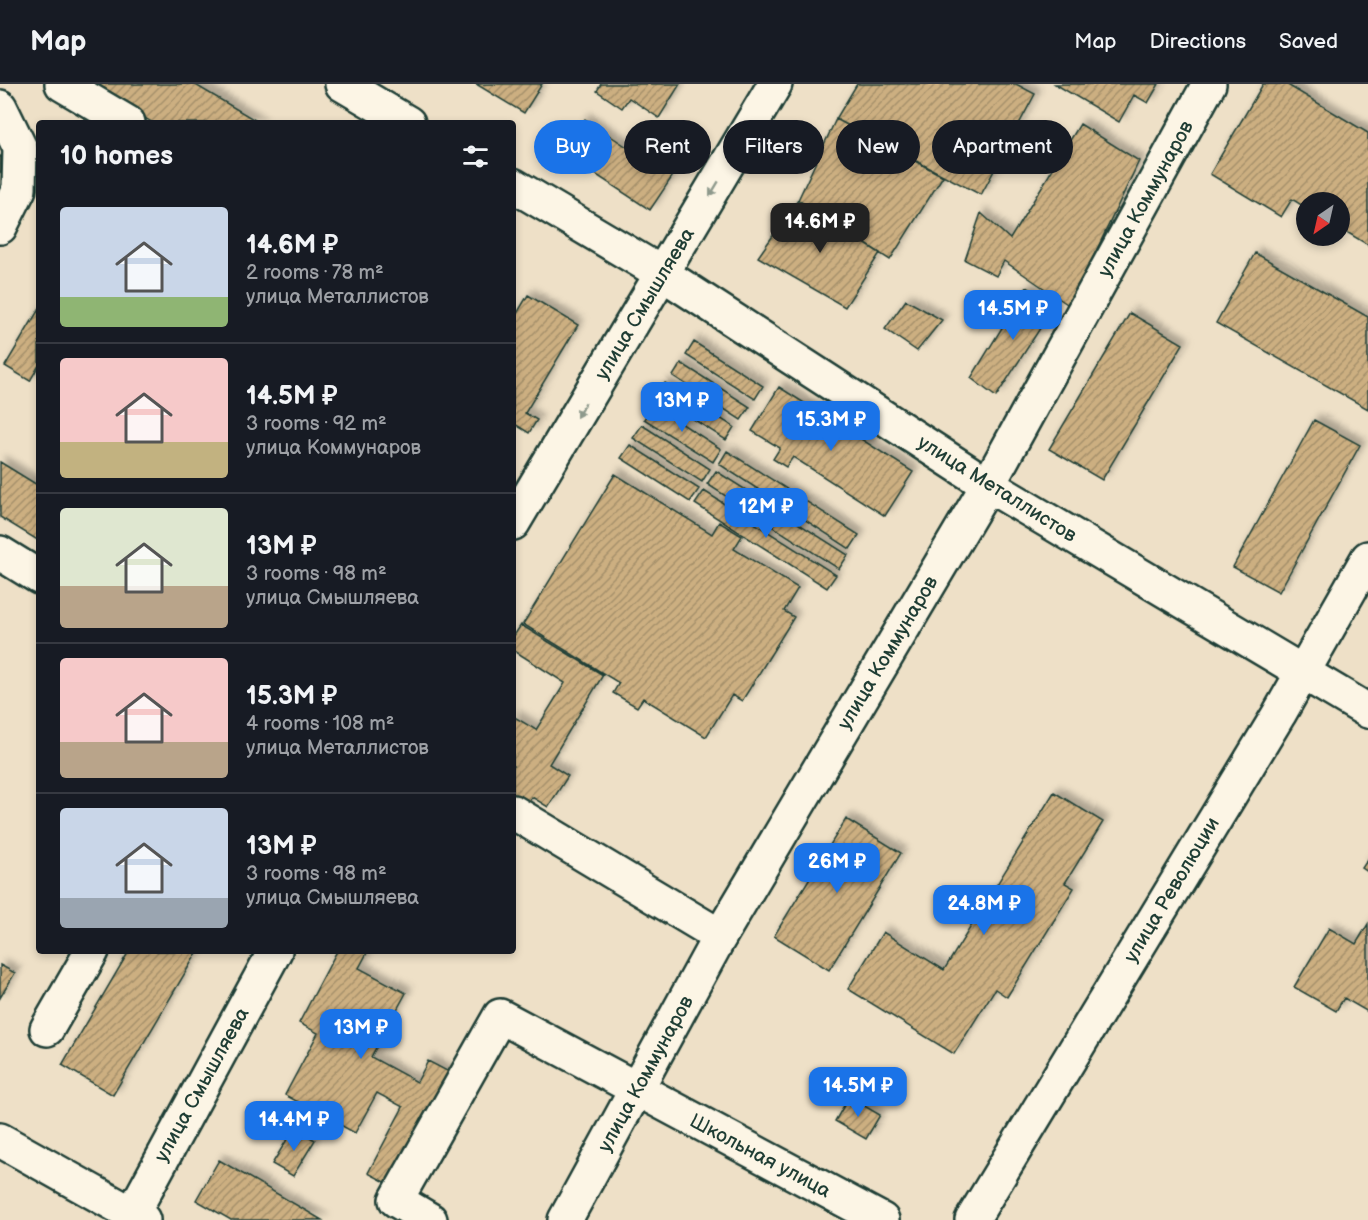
<!DOCTYPE html>
<html lang="en">
<head>
<meta charset="utf-8">
<style>
	body { margin:0; font-family:"Balsamiq Sans",sans-serif; background:#20242c; color:#f1f3f6; height:100vh; display:flex; flex-direction:column; font-size:22px; white-space:nowrap }
	* { box-sizing:border-box; margin:0 }
	p { font-size:20px; color:#9ea1a6 }
	.icon { flex:none; width:33px; height:33px; fill:none; stroke:currentColor; stroke-width:2; stroke-linecap:round; stroke-linejoin:round }
	.map { position:relative; flex:1; overflow:hidden }
	.panel { position:absolute; left:36px; top:36px; width:480px; height:834px; display:flex; flex-direction:column; background:#171b24; border-radius:6px; box-shadow:0 3px 9px #0003 }
	.panel>* { flex:none }
	.guide { position:absolute; left:534px; top:36px; width:570px; height:54px; display:flex; gap:12px }
	.needle { width:39px; rotate:214deg }
	.buttons { position:absolute; left:1296px; top:108px; display:grid; gap:12px }
	.buttons a { display:grid; place-items:center; width:54px; height:54px; border-radius:50%; background:#171b24; box-shadow:0 3px 9px #0003; font-size:30px }
	.price { position:absolute; translate:-50% -51px; padding:0 14px; border-radius:12px; background:#1a73e8; color:#fff; font-size:20px; line-height:39px; filter:drop-shadow(0 2px 3px #0008) }
	.price::after { content:''; position:absolute; left:50%; top:36px; width:18px; height:14px; margin-left:-9px; background:inherit; clip-path:polygon(0 0,100% 0,50% 100%) }
	.price.on { background:#222; color:#fff }
	ul { padding:0; list-style:none }
	li { display:flex; align-items:center; gap:18px; height:150px; padding:0 24px }
	li+li { border-top:2px solid #363941 }
	li span { display:grid; place-items:center; flex:none; width:168px; height:120px; border-radius:6px; color:#555 }
	li>.icon { margin-inline-start:auto }
	span .icon { width:72px; height:72px; fill:#fffc; stroke-width:1 }
	li b { font-size:26px }
	h2 { display:flex; justify-content:space-between; align-items:center; height:72px; padding:0 24px; font-size:26px }
	.chip { padding:0 21px; border-radius:27px; background:#171b24; box-shadow:0 3px 9px #0003; font-size:21px; line-height:54px }
	.chip.on { background:#1a73e8; color:#fff }
	header { display:flex; align-items:center; gap:36px; box-sizing:border-box; height:84px; padding:0 30px; background:#171b24; border-bottom:2px solid #363941 }
	header strong { font-size:28px }
	nav { display:flex; gap:33px; margin-inline-start:auto; font-size:21px }
	.map>svg:first-child { display:block }
	.building { fill:url(#building-hatch); stroke:#1f3d34; stroke-width:1.5; filter:url(#shadow) }
	.lines { fill:none; stroke-linecap:round; stroke-linejoin:round }
	.minor-casing { stroke:#1f3d34; stroke-width:38 }
	.major-casing { stroke:#1f3d34; stroke-width:38 }
	.minor { stroke:#fcf5e5; stroke-width:33 }
	.major { stroke:#fcf5e5; stroke-width:33 }
	.oneway { fill:#8e998c }
	.labels { text-anchor:middle; dominant-baseline:central; stroke-width:6; stroke-linejoin:round; paint-order:stroke }
	.street-label { font-size:20px; fill:#1f3d34; stroke:#fcf5e5 }
</style>
</head>
<body>
<header>
<strong>Map</strong>
<nav><a>Map</a><a>Directions</a><a>Saved</a></nav>
</header>
<div class="map">
<svg width="1368" height="1136" viewBox="0 0 1368 1136">
	<defs>
		<pattern id="building-hatch" width="6" height="6" patternUnits="userSpaceOnUse" patternTransform="scale(1.5)"><rect width="6" height="6" fill="#ccaf81"/><path d="M-1 1l2-2M0 6l6-6M5 7l2-2" fill="none" stroke="#a5906a"/></pattern>
		<filter id="shadow"><feDropShadow dx="5.5" dy="-5.5" stdDeviation="3" flood-color="#0004"/></filter>
	</defs>
	<rect width="100%" height="100%" fill="#eee0c7"/>
	<filter id="ink" filterUnits="userSpaceOnUse"><feTurbulence type="fractalNoise" baseFrequency=".0167" numOctaves="2"/><feDisplacementMap in="SourceGraphic" scale="12" xChannelSelector="R" yChannelSelector="G"/><feConvolveMatrix kernelMatrix="1 2 1 2 8 2 1 2 1" color-interpolation-filters="sRGB"/></filter>
	<g filter="url(#ink)">
		<!-- building -->
		<path class="building" d="M 87,0 L 194,0 L 260,39 L 153,39 Z
			M 476,0 L 542,0 L 524,29 Z
			M 601,0 L 680,0 L 659,34 L 629,14 L 622,24 L 597,7 Z
			M 857,0 L 1016,0 L 1035,10 L 981,111 L 836,35 Z
			M 1055,0 L 1159,0 L 1148,19 L 1134,11 L 1119,38 Z
			M 1263,0 L 1286,0 L 1368,49 L 1368,161 L 1340,144 L 1340,118 L 1306,118 L 1306,124 L 1292,115 L 1281,133 L 1210,90 Z
			M 585,35 L 672,93 L 650,126 L 563,69 Z
			M 836,35 L 943,92 L 890,176 L 798,116 Z
			M 1080,40 L 1139,77 L 1070,222 L 1004,177 L 996,192 L 965,176 L 981,129 L 1010,155 Z
			M 0,72 L 7,76 L 0,89 Z
			M 798,116 L 880,169 L 845,223 L 758,173 Z
			M 1255,169 L 1368,233 L 1368,325 L 1216,239 Z
			M 1027,203 L 1055,221 L 996,313 L 971,294 Z
			M 528,211 L 578,241 L 525,329 L 537,336 L 529,349 L 513,339 L 513,236 Z
			M 906,216 L 942,236 L 917,267 L 885,245 Z
			M 39,225 L 39,281 L 30,297 L 5,282 Z
			M 1130,229 L 1183,260 L 1102,396 L 1049,365 Z
			M 694,258 L 763,302 L 755,315 L 686,271 Z
			M 681,279 L 750,323 L 741,336 L 673,292 Z
			M 665,299 L 734,343 L 726,356 L 657,312 Z
			M 779,303 L 913,388 L 885,432 L 793,373 L 786,383 L 773,375 L 780,364 L 752,347 Z
			M 653,321 L 721,365 L 713,378 L 644,335 Z
			M 1314,336 L 1360,361 L 1279,508 L 1233,483 Z
			M 642,341 L 710,385 L 702,398 L 633,354 Z
			M 630,361 L 699,405 L 690,418 L 621,374 Z
			M 727,367 L 859,451 L 850,465 L 719,380 Z
			M 0,378 L 39,402 L 39,457 L 0,433 Z
			M 716,387 L 848,471 L 839,485 L 707,400 Z
			M 615,390 L 712,450 L 719,438 L 742,452 L 734,465 L 798,504 L 784,527 L 794,533 L 742,617 L 732,611 L 706,653 L 643,614 L 637,623 L 613,609 L 619,599 L 523,540 Z
			M 704,407 L 836,491 L 827,504 L 695,420 Z
			M 521,541 L 603,591 L 549,680 L 568,692 L 548,723 L 532,713 L 522,728 L 513,723 L 513,632 L 536,646 L 565,599 L 513,566 L 513,553 Z
			M 1054,708 L 1103,738 L 1065,799 L 1074,804 L 1007,913 L 995,905 L 954,970 L 848,905 L 883,848 L 944,886 Z
			M 846,735 L 901,769 L 829,886 L 774,852 Z
			M 1368,775 L 1368,788 L 1362,784 Z
			M 1368,840 L 1368,928 L 1344,914 L 1336,927 L 1294,903 L 1329,844 L 1356,860 Z
			M 129,867 L 198,867 L 113,1011 L 62,981 Z
			M 337,867 L 368,867 L 359,884 L 406,909 L 371,973 L 417,998 L 428,977 L 451,989 L 391,1101 L 368,1089 L 403,1023 L 377,1009 L 355,1049 L 285,1011 L 318,949 L 299,939 Z
			M 0,881 L 15,889 L 0,914 Z
			M 849,1013 L 880,1031 L 866,1055 L 835,1037 Z
			M 294,1044 L 315,1056 L 293,1092 L 272,1080 Z
			M 219,1076 L 322,1136 L 231,1136 L 196,1116 Z"/>
		<g class="lines">
			<defs>
				<path id="minor" d="M 62,0 L 128,39
					M 342,0 L 408,39
					M 0,23 L 20,64 L 19,105 L 0,143
					M 513,101 L 663,190 L 988,401 L 1368,627
					M 513,439 L 775,0
					M 0,469 L 39,493
					M 513,728 L 720,852
					M 47,945 L 92,867
					M 0,1056 L 143,1136
					M 129,1136 L 275,867
					M 430,1136 L 396,1116 L 500,932 L 882,1136
					M 972,1136 L 1279,630 L 1368,474"/>
				<path id="major" d="M 565,1136 L 720,852 L 988,401 L 1209,0"/>
			</defs>
			<!-- minor casing -->
			<use href="#minor" class="minor-casing"/>
			<!-- major casing -->
			<use href="#major" class="major-casing"/>
			<!-- minor -->
			<use href="#minor" class="minor"/>
			<!-- major -->
			<use href="#major" class="major"/>
		</g>
		<!-- one-way arrows -->
		<defs><path id="oneway-solid" d="M-6-.8H1V-3.2L6.5 0L1 3.2V.8H-6Z" transform="scale(1.5)"/></defs>
		<g class="oneway">
			<use href="#oneway-solid" transform="translate(714 105) rotate(121)"/>
			<use href="#oneway-solid" transform="translate(581 326) rotate(121)"/>
		</g>
	</g>
	<g class="labels">
		<!-- street labels -->
		<g class="street-label">
			<text transform="translate(1146 115) rotate(-61)">улица Коммунаров</text>
			<text transform="translate(645 220) rotate(-59)">улица Смышляева</text>
			<text transform="translate(997 405) rotate(32)">улица Металлистов</text>
			<text transform="translate(888 569) rotate(-59)">улица Коммунаров</text>
			<text transform="translate(1172 806) rotate(-59)">улица Революции</text>
			<text transform="translate(646 990) rotate(-61)">улица Коммунаров</text>
			<text transform="translate(202 1001) rotate(-61)">улица Смышляева</text>
			<text transform="translate(760 1072) rotate(28)">Школьная улица</text>
		</g>
	</g>
</svg>
<div class="buttons">
<a><svg class="needle" viewBox="-14 -14 28 28"><path d="M0-13l5 13h-10z" fill="#e53935"/><path d="M0 13l5-13h-10z" fill="#9ea1a6"/></svg></a>
</div>
<b class="price on" style="left:820px;top:170px">14.6M ₽</b>
<b class="price" style="left:1013px;top:257px">14.5M ₽</b>
<b class="price" style="left:682px;top:349px">13M ₽</b>
<b class="price" style="left:831px;top:368px">15.3M ₽</b>
<b class="price" style="left:766px;top:455px">12M ₽</b>
<b class="price" style="left:837px;top:810px">26M ₽</b>
<b class="price" style="left:984px;top:852px">24.8M ₽</b>
<b class="price" style="left:361px;top:976px">13M ₽</b>
<b class="price" style="left:858px;top:1034px">14.5M ₽</b>
<b class="price" style="left:294px;top:1068px">14.4M ₽</b>
<div class="guide">
<a class="chip on">Buy</a>
<a class="chip">Rent</a>
<a class="chip">Filters</a>
<a class="chip">New</a>
<a class="chip">Apartment</a>
</div>
<section class="panel">
<h2>10 homes<svg class="icon" aria-label="filters" viewBox="0 0 24 24"><path d="M4 7h16M4 17h16"/><circle cx="9" cy="7" r="2"/><circle cx="15" cy="17" r="2"/></svg></h2>
<ul>
<li><span style="background:linear-gradient(#c9d6e8 75%,#8fb573 0)"><svg class="icon" aria-label="home" viewBox="0 0 24 24"><path d="M3 11l9-7 9 7M6 9v11h12V9"/></svg></span><div><b>14.6M ₽</b><p>2 rooms · 78 m²</p><p>улица Металлистов</p></div></li>
<li><span style="background:linear-gradient(#f6c9c9 70%,#c2b280 0)"><svg class="icon" aria-label="home" viewBox="0 0 24 24"><path d="M3 11l9-7 9 7M6 9v11h12V9"/></svg></span><div><b>14.5M ₽</b><p>3 rooms · 92 m²</p><p>улица Коммунаров</p></div></li>
<li><span style="background:linear-gradient(#dfe7d0 65%,#b9a48a 0)"><svg class="icon" aria-label="home" viewBox="0 0 24 24"><path d="M3 11l9-7 9 7M6 9v11h12V9"/></svg></span><div><b>13M ₽</b><p>3 rooms · 98 m²</p><p>улица Смышляева</p></div></li>
<li><span style="background:linear-gradient(#f6c9c9 70%,#b9a48a 0)"><svg class="icon" aria-label="home" viewBox="0 0 24 24"><path d="M3 11l9-7 9 7M6 9v11h12V9"/></svg></span><div><b>15.3M ₽</b><p>4 rooms · 108 m²</p><p>улица Металлистов</p></div></li>
<li><span style="background:linear-gradient(#c9d6e8 75%,#9aa5b1 0)"><svg class="icon" aria-label="home" viewBox="0 0 24 24"><path d="M3 11l9-7 9 7M6 9v11h12V9"/></svg></span><div><b>13M ₽</b><p>3 rooms · 98 m²</p><p>улица Смышляева</p></div></li>
</ul>
</section>
</div>
</body>
</html>
